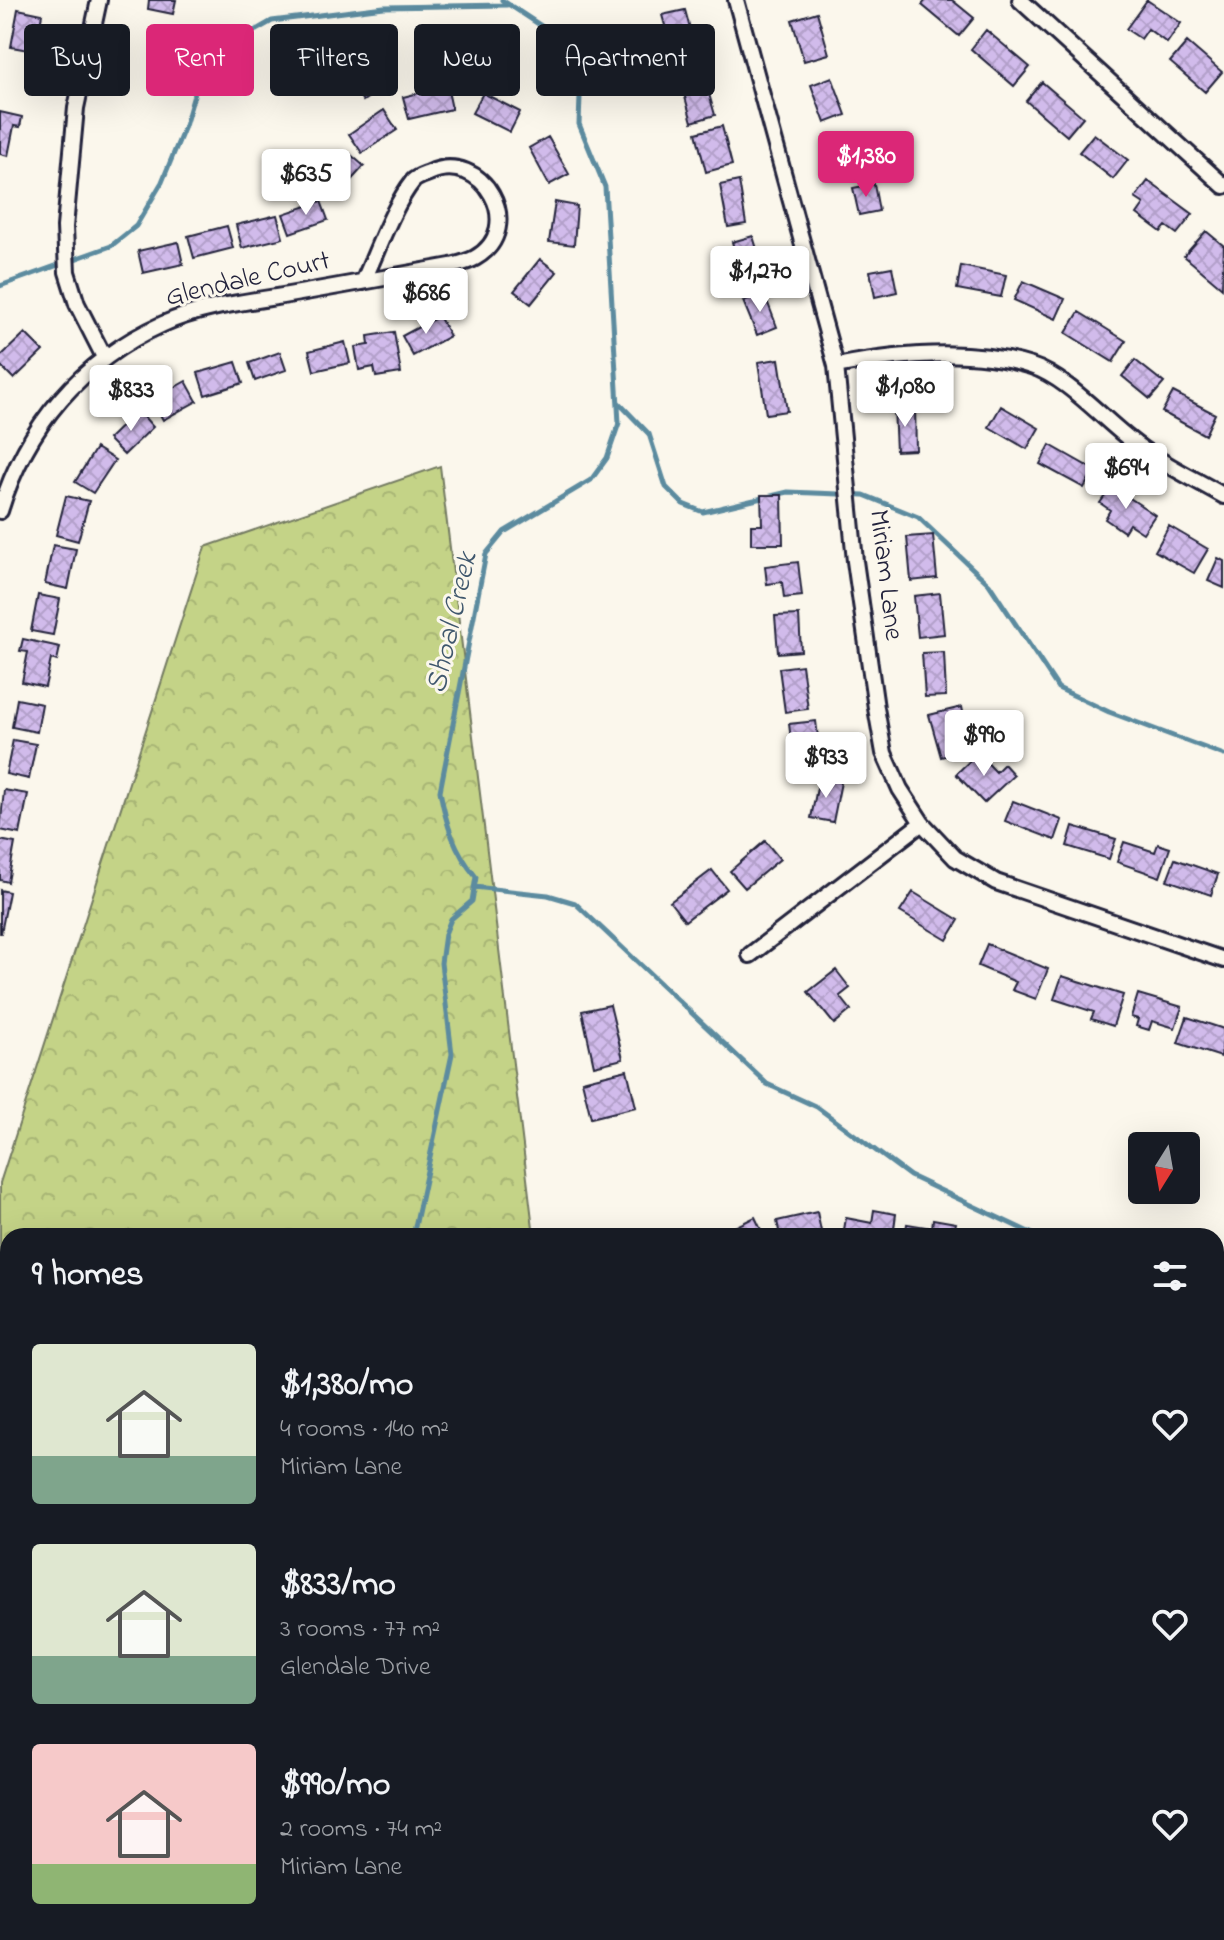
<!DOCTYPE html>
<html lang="en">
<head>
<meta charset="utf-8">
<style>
	body { margin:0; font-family:"Indie Flower",sans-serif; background:#242831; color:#f1f3f6; height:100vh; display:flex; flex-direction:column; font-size:30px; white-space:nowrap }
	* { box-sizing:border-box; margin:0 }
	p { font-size:26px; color:#9ea1a6 }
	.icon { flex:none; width:44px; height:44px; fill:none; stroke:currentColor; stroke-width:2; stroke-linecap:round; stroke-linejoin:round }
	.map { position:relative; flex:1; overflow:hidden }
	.sheet { position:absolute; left:0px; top:1228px; width:1224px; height:712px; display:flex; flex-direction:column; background:#171b24; border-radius:24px 24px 0 0; box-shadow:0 8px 32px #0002 }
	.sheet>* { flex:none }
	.guide { position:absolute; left:24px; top:24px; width:800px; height:72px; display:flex; gap:16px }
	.needle { width:52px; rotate:191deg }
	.tools { position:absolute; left:1128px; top:1132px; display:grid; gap:16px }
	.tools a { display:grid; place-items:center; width:72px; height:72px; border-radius:8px; background:#171b24; box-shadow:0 8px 32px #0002; font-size:40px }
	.price { position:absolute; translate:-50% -68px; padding:0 18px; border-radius:8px; background:#fff; color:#222; font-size:26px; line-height:52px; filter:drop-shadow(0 2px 4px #0008) }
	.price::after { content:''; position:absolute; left:50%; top:48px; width:24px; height:18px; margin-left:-12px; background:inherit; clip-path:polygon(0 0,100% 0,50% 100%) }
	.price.current { background:#db2777; color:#fff }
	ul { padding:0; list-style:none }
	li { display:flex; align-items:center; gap:24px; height:200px; padding:0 32px }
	li span { display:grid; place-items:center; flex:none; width:224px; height:160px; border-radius:8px; color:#555 }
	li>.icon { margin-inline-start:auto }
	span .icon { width:96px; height:96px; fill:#fffc; stroke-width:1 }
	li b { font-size:34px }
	h2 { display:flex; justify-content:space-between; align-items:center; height:96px; padding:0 32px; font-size:34px }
	.tag { padding:0 28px; border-radius:8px; background:#171b24; box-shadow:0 8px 32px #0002; font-size:28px; line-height:72px }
	.tag.current { background:#db2777; color:#fff }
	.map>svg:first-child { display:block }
	.forest { fill:url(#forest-crowns); stroke:#737a61; stroke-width:2 }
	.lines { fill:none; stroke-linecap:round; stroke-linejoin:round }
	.stream { stroke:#5c8b9f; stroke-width:5 }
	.building { fill:url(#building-cross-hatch); stroke:#22223b; stroke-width:2 }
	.lane-casing { stroke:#22223b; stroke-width:13 }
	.street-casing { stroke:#22223b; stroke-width:20 }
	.lane { stroke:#fbf7ec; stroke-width:7 }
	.street { stroke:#fbf7ec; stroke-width:14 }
	.labels { text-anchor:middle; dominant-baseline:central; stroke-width:6; stroke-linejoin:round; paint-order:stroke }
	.street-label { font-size:28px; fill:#22223b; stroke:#fbf7ec }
	.water-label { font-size:30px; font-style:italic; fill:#3f576d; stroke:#fbf7ec }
</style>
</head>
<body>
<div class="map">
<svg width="1224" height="1940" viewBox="0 0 1224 1940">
	<defs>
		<pattern id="forest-crowns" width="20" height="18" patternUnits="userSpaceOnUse" patternTransform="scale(2)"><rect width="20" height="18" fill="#c4d387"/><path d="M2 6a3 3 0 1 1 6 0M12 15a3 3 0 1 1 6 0" fill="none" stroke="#a8b575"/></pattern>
		<pattern id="building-cross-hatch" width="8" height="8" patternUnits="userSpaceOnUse" patternTransform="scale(2)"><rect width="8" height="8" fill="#d1bbeb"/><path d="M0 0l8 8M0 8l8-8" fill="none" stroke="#b3a0ca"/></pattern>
	</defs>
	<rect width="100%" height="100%" fill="#fbf7ec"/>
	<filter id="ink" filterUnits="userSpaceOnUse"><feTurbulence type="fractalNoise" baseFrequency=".0125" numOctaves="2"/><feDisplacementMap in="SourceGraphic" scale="16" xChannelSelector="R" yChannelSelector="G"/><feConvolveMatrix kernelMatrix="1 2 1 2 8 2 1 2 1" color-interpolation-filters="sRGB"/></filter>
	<g filter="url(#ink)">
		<!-- forest -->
		<path class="forest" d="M 440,466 L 534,1236 L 8,1236 L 8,1932 L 619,1932 L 622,1940 L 0,1940 L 0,1183 L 205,547 Z"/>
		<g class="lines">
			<!-- stream -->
			<path class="stream" d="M 0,286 L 111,246 L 136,226 L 162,182 L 185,126 L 201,71 L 219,51 L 272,21 L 384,7 L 507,5
				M 618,402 L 649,434 L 666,487 L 683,504 L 703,512 L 788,492 L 864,495 L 918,517 L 989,584 L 1058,688 L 1109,712 L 1224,755
				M 474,887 L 548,895 L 575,903 L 767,1084 L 817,1107 L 910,1176 L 1037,1236
				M 413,1236 L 452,1054 L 441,963 L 445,934 L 451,919 L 472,901 L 476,877 C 454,850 446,824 440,791 L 486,554 L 504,532 L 591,480 L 607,458 L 619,423 L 605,187 L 579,124 L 581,69 L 555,35 L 502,0
				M 1216,1289 L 1224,1289
				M 458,1932 L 462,1940"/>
		</g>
		<!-- building -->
		<path class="building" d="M 149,0 L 176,0 L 173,14 L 148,9 Z
			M 926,0 L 952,0 L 974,18 L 959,36 L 922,5 Z
			M 1147,0 L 1181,23 L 1167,43 L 1148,29 L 1141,39 L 1126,29 Z
			M 18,9 L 42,14 L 35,51 L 11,47 Z
			M 685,10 L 697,55 L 675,61 L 662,15 Z
			M 817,12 L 829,54 L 804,61 L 792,20 Z
			M 986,30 L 1030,67 L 1014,86 L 971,49 Z
			M 1187,42 L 1222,72 L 1205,92 L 1170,62 Z
			M 703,73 L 715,115 L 692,122 L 680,79 Z
			M 373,77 L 381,88 L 363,101 L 355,90 Z
			M 832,77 L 846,115 L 825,123 L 811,85 Z
			M 1042,82 L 1083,117 L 1067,136 L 1026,101 Z
			M 447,86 L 452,109 L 409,119 L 403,97 Z
			M 483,93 L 520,112 L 510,132 L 472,113 Z
			M 384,110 L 397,130 L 362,153 L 349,134 Z
			M 0,112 L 22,117 L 20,127 L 14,126 L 8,156 L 0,154 Z
			M 722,126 L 732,165 L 706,172 L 696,133 Z
			M 850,133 L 860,163 L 838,170 L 828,141 Z
			M 1094,134 L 1128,160 L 1113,179 L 1079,152 Z
			M 548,137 L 569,174 L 549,185 L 529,148 Z
			M 350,154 L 364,166 L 336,197 L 320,183 Z
			M 739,181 L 746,224 L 728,227 L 720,185 Z
			M 1148,181 L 1193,214 L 1177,234 L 1166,226 L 1161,232 L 1137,214 L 1144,204 L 1135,198 Z
			M 874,184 L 879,211 L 859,215 L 853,188 Z
			M 321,201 L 328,220 L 290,233 L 283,214 Z
			M 555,202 L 577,206 L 574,245 L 549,242 Z
			M 277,215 L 283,238 L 242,248 L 236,225 Z
			M 227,226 L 233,248 L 194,258 L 188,236 Z
			M 1206,231 L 1224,246 L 1222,288 L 1184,256 Z
			M 753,236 L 766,279 L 745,285 L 732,242 Z
			M 178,242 L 183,264 L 143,273 L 138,251 Z
			M 540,259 L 557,272 L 531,304 L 514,291 Z
			M 961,266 L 1006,275 L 1001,297 L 957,289 Z
			M 892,267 L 897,292 L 875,297 L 870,271 Z
			M 1023,281 L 1065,299 L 1056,319 L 1014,300 Z
			M 764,293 L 777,327 L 757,335 L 743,301 Z
			M 1079,312 L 1126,341 L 1113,362 L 1066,333 Z
			M 439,316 L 450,336 L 413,356 L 402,336 Z
			M 394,332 L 401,373 L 376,377 L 374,367 L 359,370 L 355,347 L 369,345 L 368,336 Z
			M 25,333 L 43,351 L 14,379 L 0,365 L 0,357 Z
			M 345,342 L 350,363 L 314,371 L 309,351 Z
			M 280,352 L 286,370 L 255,381 L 249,363 Z
			M 779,359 L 787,411 L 766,414 L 758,362 Z
			M 1135,360 L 1164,383 L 1150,399 L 1122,376 Z
			M 236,362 L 243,383 L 205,395 L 198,373 Z
			M 186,381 L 197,401 L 163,420 L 152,400 Z
			M 1173,392 L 1215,414 L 1205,435 L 1162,412 Z
			M 1001,406 L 1039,428 L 1027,449 L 989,427 Z
			M 894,407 L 915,407 L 916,450 L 896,451 Z
			M 138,410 L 153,427 L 124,455 L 108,439 Z
			M 1050,445 L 1094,470 L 1084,488 L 1040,464 Z
			M 96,448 L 115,460 L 93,493 L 75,482 Z
			M 1112,486 L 1155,515 L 1143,533 L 1129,524 L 1124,532 L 1105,519 L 1110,510 L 1100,503 Z
			M 761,495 L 782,495 L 783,544 L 751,544 L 751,525 L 762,525 Z
			M 66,496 L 89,501 L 78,541 L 56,535 Z
			M 1169,526 L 1208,549 L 1194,573 L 1155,551 Z
			M 933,535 L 937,578 L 911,581 L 907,537 Z
			M 53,545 L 76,549 L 68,589 L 45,584 Z
			M 1218,558 L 1224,561 L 1224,588 L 1208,581 Z
			M 798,562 L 802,596 L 784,598 L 782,582 L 767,584 L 765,566 Z
			M 940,593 L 944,634 L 918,637 L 914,596 Z
			M 38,595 L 60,599 L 53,635 L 31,631 Z
			M 799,615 L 801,651 L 778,653 L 775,616 Z
			M 23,639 L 60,647 L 57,661 L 51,659 L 45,687 L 22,682 L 28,652 L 20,651 Z
			M 944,652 L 946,696 L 925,697 L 922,653 Z
			M 802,665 L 808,709 L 785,712 L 779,668 Z
			M 17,699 L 42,704 L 37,732 L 12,727 Z
			M 962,707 L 964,717 L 980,712 L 986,734 L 964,740 L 967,750 L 941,757 L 929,715 Z
			M 816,721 L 821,761 L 794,764 L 789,724 Z
			M 13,740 L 36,744 L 29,779 L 6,774 Z
			M 978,753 L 996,772 L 1004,764 L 1014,775 L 984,803 L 956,774 Z
			M 819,778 L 841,782 L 833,822 L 811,818 Z
			M 4,790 L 28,794 L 20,834 L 0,830 Z
			M 1013,801 L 1062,820 L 1055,840 L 1005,821 Z
			M 1073,826 L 1116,839 L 1109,859 L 1067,846 Z
			M 0,840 L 15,843 L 8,882 L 0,880 Z
			M 765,841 L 780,859 L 745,888 L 730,871 Z
			M 1124,842 L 1155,852 L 1158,844 L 1170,848 L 1160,877 L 1117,862 Z
			M 1175,859 L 1218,874 L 1211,895 L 1167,880 Z
			M 712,870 L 727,889 L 685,921 L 670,902 Z
			M 0,890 L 9,892 L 1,933 L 0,933 Z
			M 913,892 L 959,920 L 947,940 L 900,912 Z
			M 987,944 L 1048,969 L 1036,999 L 1012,990 L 1016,982 L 978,966 Z
			M 836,970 L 850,988 L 840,996 L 851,1010 L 834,1024 L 808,992 Z
			M 1062,976 L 1123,995 L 1113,1026 L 1091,1019 L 1094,1012 L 1054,999 Z
			M 1138,994 L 1182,1007 L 1175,1028 L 1152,1021 L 1149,1030 L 1136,1026 L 1138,1019 L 1131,1017 Z
			M 610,1005 L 623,1059 L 594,1066 L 582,1011 Z
			M 1187,1017 L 1224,1029 L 1221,1057 L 1178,1043 Z
			M 627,1070 L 636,1107 L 591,1118 L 582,1081 Z
			M 874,1210 L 896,1214 L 893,1236 L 843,1236 L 846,1218 L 872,1223 Z
			M 817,1212 L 822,1236 L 780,1236 L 777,1221 Z
			M 755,1217 L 764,1236 L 716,1236 Z
			M 933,1219 L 956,1223 L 953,1236 L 905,1236 L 907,1224 L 932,1228 Z
			M 1216,1427 L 1224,1430 L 1224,1454 L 1216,1451 Z
			M 822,1932 L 848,1932 L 850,1940 L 824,1940 Z"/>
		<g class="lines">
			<defs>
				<path id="lane" d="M 641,1932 L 643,1940"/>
				<path id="street" d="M 99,0 L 76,108 L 65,227 L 67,272 L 77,304 L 104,357
					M 736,0 L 836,366 L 855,561 L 876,708 L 884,753 L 900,789 L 922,823 L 955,858 L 996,882 L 1224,960
					M 1020,0 L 1224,186
					M 836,366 C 897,354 970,347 1031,366 C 1070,378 1109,427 1144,450 C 1169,467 1198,481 1224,496
					M 0,511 C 26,426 81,361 163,324 C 205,305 256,301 300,293 C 351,284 401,275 451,266 C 459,264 468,262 475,258 C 528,228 482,148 429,173 C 424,175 417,177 413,181 C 393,206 377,252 363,282
					M 750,955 L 922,823
					M 1216,1370 L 1224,1374
					M 962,1932 L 991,1940"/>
			</defs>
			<!-- lane casing -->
			<use href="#lane" class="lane-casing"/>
			<!-- street casing -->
			<use href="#street" class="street-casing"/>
			<!-- lane -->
			<use href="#lane" class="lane"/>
			<!-- street -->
			<use href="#street" class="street"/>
		</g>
	</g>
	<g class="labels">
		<!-- street labels -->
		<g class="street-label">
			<text transform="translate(248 280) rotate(-13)">Glendale Court</text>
			<text transform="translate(885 575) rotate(83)">Miriam Lane</text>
		</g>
		<!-- water labels -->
		<g class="water-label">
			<text transform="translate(453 623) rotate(-77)">Shoal Creek</text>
		</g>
	</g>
</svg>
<div class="tools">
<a><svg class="needle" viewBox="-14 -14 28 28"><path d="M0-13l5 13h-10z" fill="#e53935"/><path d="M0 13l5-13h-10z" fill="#9ea1a6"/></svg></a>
</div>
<b class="price current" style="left:866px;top:199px">$1,380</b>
<b class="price" style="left:306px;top:217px">$635</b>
<b class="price" style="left:760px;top:314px">$1,270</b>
<b class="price" style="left:426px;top:336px">$686</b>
<b class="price" style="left:905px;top:429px">$1,080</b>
<b class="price" style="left:131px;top:433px">$833</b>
<b class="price" style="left:1126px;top:511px">$694</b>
<b class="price" style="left:984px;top:778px">$990</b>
<b class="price" style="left:826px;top:800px">$933</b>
<div class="guide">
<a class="tag">Buy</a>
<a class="tag current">Rent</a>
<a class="tag">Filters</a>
<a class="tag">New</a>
<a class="tag">Apartment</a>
</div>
<section class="sheet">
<h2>9 homes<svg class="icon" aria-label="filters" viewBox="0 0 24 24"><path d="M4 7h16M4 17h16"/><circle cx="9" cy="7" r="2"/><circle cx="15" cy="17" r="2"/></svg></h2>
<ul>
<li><span style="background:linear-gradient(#dfe7d0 70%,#7fa58c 0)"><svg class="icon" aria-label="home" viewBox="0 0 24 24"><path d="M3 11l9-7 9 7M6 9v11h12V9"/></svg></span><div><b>$1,380/mo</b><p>4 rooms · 140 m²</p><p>Miriam Lane</p></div><svg class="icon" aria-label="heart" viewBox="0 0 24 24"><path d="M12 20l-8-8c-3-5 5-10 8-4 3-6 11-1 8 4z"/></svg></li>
<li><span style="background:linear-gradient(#dfe7d0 70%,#7fa58c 0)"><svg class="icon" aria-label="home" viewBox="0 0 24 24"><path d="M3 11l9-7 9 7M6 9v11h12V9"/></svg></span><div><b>$833/mo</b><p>3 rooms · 77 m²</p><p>Glendale Drive</p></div><svg class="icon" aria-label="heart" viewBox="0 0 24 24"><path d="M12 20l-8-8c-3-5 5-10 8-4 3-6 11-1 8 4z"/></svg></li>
<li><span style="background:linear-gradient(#f6c9c9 75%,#8fb573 0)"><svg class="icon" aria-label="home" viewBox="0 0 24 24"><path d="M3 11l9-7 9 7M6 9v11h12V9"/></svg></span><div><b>$990/mo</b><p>2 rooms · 74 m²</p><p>Miriam Lane</p></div><svg class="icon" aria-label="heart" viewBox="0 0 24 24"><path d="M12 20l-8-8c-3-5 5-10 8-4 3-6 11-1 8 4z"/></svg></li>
</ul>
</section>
</div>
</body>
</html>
